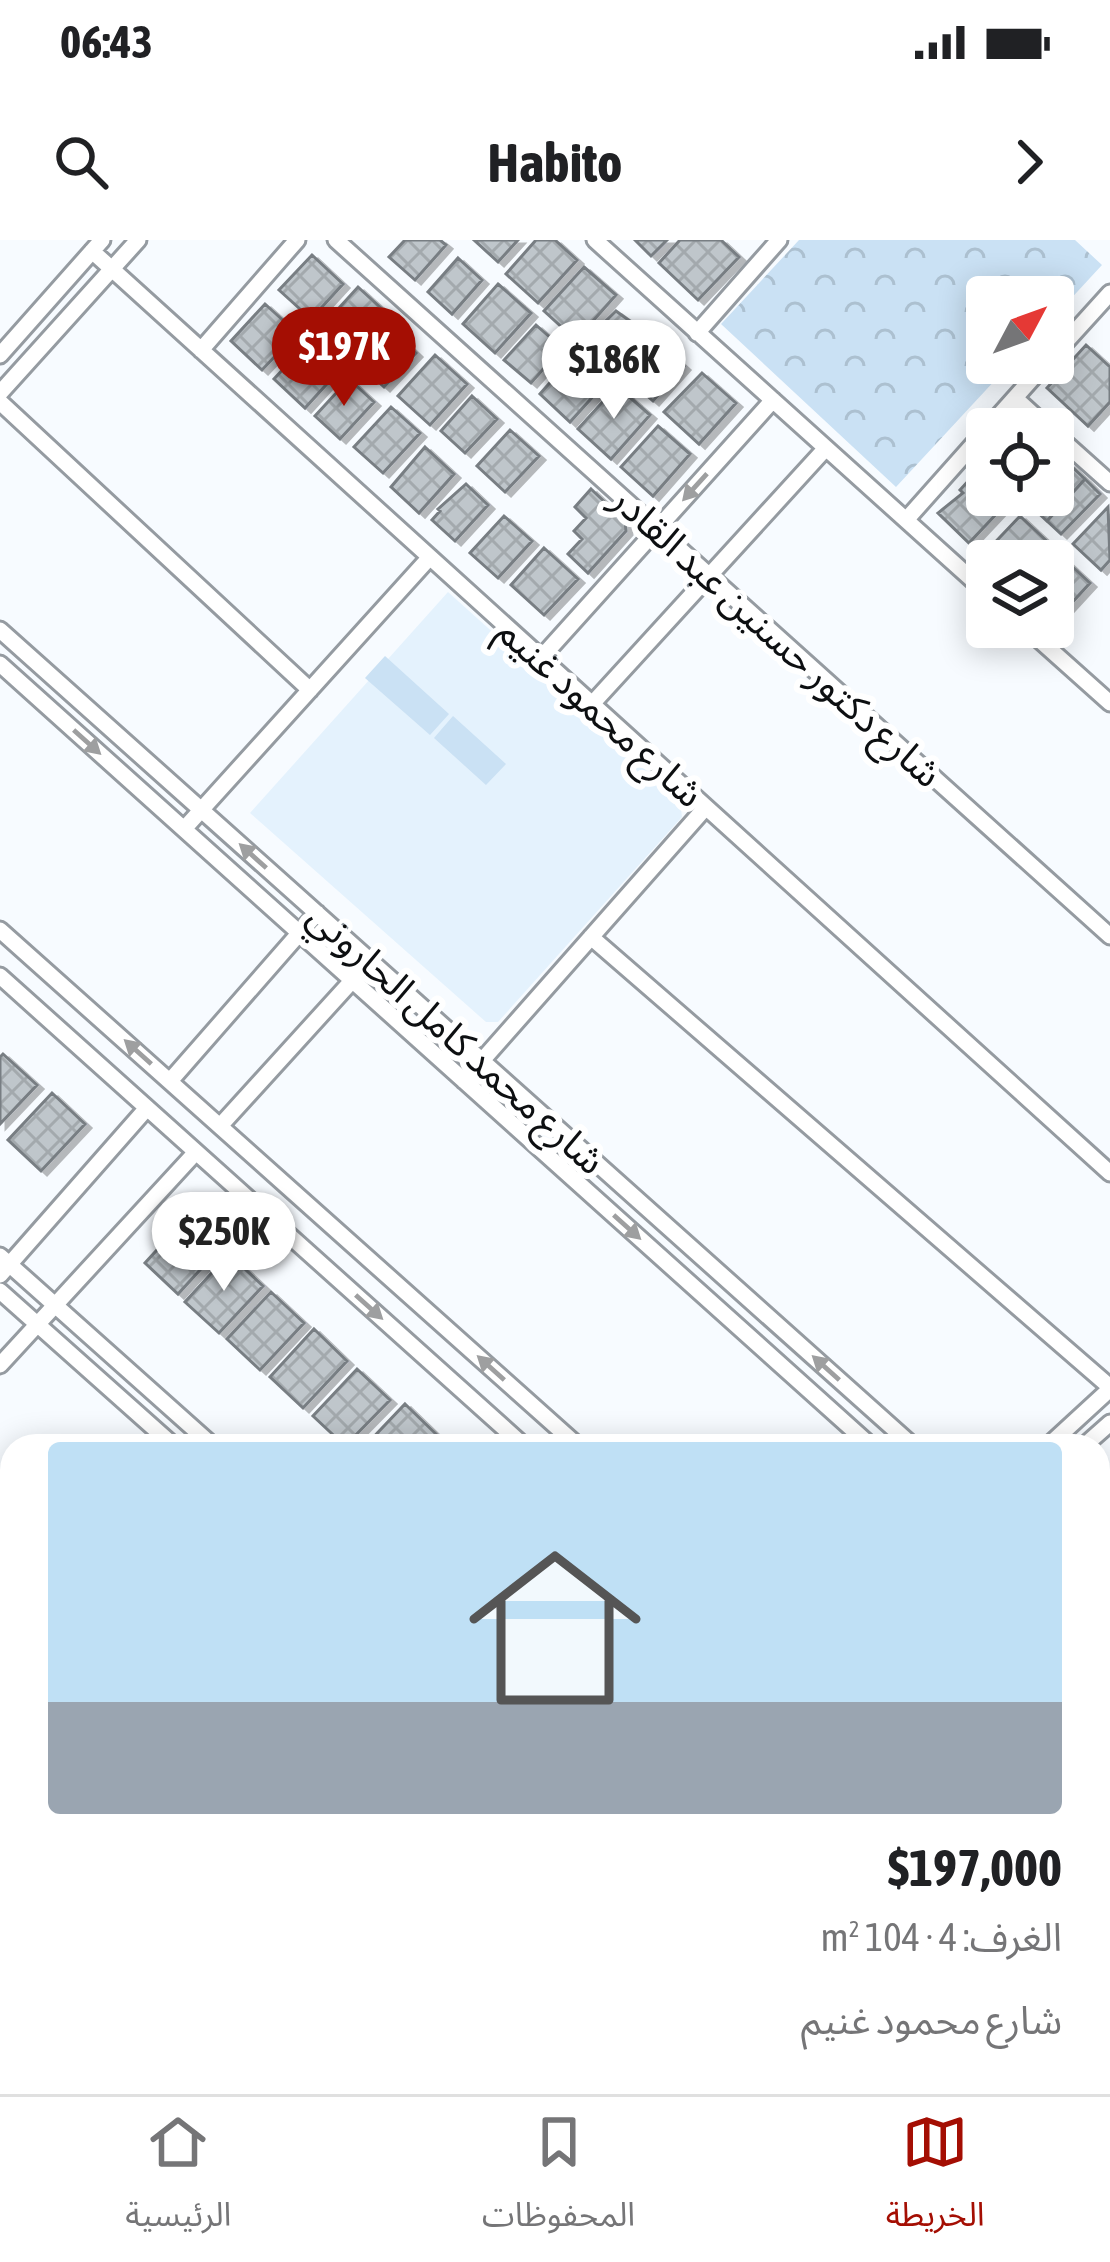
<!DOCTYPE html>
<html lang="ar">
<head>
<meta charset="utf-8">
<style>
	body { margin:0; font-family:"Asap Condensed","Noto Sans Arabic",sans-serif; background:#f2f2f2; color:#202124; direction:rtl; height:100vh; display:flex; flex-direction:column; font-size:45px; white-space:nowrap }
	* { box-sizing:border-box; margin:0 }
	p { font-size:39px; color:#757577 }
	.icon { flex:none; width:66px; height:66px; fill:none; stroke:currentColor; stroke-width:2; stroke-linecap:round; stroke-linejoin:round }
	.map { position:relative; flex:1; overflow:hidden; direction:ltr }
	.side { position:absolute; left:0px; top:1194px; width:1110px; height:660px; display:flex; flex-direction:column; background:#fff; border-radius:36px 36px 0 0; box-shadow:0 6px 30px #0003; direction:rtl }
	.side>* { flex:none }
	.needle { width:78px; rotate:49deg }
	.buttons { position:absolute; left:966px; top:36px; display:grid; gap:24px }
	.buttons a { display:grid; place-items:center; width:108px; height:108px; border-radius:12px; background:#fff; box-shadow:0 6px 30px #0003; font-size:60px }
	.price { position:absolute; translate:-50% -102px; padding:0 27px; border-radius:42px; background:#fff; color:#222; font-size:39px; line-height:78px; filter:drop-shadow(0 3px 6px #0008) }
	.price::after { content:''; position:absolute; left:50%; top:72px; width:36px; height:27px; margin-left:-18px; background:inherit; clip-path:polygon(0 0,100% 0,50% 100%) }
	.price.selected { background:#a40e03; color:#fff }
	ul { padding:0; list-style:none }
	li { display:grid; align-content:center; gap:24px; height:636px; padding:0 48px }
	li span { display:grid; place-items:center; height:372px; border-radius:12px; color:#555 }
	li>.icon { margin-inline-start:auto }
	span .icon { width:216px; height:216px; fill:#fffc; stroke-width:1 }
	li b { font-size:51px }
	.status { display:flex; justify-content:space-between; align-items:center; height:84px; padding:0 60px; background:#fff; direction:ltr }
	.status svg { height:33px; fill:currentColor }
	header { display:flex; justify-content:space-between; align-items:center; height:156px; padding:0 48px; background:#fff; font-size:54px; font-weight:700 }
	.tabs { display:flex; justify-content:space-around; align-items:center; height:168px; border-top:3px solid #e0e0e0; background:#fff; font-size:33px; color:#757577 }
	.tabs a { display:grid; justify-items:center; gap:6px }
	.tabs .selected { color:#a40e03 }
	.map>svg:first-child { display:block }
	.built { fill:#e4f2fd }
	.park { fill:url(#park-crowns) }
	.garden { fill:#cae1f4 }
	.building { fill:url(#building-cross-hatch); stroke:#787e83; stroke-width:3; filter:url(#shadow) }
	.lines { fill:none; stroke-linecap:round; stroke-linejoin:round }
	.minor-casing { stroke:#959ba1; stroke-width:21 }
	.major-casing { stroke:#a56960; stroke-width:27 }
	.minor { stroke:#fff; stroke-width:15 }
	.major { stroke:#fac2b9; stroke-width:21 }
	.oneway { fill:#9e9fa0 }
	.labels { text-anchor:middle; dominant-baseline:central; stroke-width:12; stroke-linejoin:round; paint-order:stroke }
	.street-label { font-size:39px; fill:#0d0f11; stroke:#fff }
</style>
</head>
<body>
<div class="status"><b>06:43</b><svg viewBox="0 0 49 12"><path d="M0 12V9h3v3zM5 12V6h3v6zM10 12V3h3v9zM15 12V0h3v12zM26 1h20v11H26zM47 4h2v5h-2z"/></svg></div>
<header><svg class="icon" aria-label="forward" viewBox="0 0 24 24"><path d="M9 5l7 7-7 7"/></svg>Habito<svg class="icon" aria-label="search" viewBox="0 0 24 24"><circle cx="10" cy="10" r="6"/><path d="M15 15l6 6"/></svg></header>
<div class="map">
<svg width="1110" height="1854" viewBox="0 0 1110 1854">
	<defs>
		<pattern id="park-crowns" width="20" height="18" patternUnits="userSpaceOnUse" patternTransform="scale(3)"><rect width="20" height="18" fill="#cae1f4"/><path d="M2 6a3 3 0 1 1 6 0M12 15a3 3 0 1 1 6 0" fill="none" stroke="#acc0d0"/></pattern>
		<pattern id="building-cross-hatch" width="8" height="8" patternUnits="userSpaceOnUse" patternTransform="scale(3)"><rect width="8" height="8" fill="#bfc6cb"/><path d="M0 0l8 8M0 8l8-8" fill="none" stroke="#a3a9ad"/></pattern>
		<filter id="shadow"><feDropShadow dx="6" dy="4" stdDeviation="0" flood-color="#0004"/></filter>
	</defs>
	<rect width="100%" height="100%" fill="#f7fbff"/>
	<!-- built -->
	<path class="built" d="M 448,352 L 680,561 L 682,577 L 498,782 L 486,782 L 250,573 Z"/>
	<!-- park -->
	<path class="park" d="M 799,0 L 1075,0 L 1102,25 L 1053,78 L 1053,57 L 987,57 L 987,123 L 1011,123 L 896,247 L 721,84 Z"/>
	<!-- garden -->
	<path class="garden" d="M 385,416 L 449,474 L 430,495 L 365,438 Z
		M 453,476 L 506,524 L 486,545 L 434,498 Z"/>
	<!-- building -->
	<path class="building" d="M 405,0 L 440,0 L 446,5 L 415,40 L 389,17 Z
		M 474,0 L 518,0 L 498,22 Z
		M 536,0 L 555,0 L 577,20 L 538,63 L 506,34 Z
		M 635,0 L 667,0 L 651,16 Z
		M 680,0 L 721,0 L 739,17 L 698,60 L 659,23 Z
		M 312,15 L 343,44 L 311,79 L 279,50 Z
		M 458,18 L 482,40 L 452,74 L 428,52 Z
		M 584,27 L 616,55 L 576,100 L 544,71 Z
		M 498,44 L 531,73 L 495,113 L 463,84 Z
		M 358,47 L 391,77 L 351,120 L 319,90 Z
		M 265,64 L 297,93 L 262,130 L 231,101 Z
		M 616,71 L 634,84 L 629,89 L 638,97 L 606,128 L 583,103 Z
		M 536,85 L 562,108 L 531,143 L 504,120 Z
		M 391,89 L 416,113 L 384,147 L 359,124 Z
		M 314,96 L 345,124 L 305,168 L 274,139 Z
		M 660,104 L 684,126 L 653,161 L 628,139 Z
		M 1086,105 L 1110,127 L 1110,162 L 1088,186 L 1047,148 Z
		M 576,113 L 607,141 L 570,182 L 540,154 Z
		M 435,115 L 467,144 L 430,185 L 398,156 Z
		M 702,133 L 736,163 L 699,204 L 664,172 Z
		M 349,139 L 374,162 L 340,199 L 315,176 Z
		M 617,146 L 650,175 L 611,219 L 578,189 Z
		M 472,156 L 497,179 L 465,213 L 441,191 Z
		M 391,167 L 420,193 L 383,233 L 354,207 Z
		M 658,186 L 690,214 L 653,256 L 621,227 Z
		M 510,190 L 539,216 L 505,252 L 477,226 Z
		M 425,207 L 454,234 L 419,273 L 391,247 Z
		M 1069,224 L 1085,239 L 1047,281 L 1030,265 L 1040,255 L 1053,255 L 1053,241 Z
		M 970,239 L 990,264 L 993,261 L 1001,269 L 969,303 L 938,273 L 963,253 L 960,250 Z
		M 1085,239 L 1100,254 L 1061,294 L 1047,281 Z
		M 466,244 L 488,265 L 455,301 L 432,280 L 440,271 L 438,269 Z
		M 591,249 L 625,281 L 626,291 L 588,333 L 568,314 L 582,299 L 574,291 L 586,278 L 575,267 Z
		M 1108,267 L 1110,320 L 1101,330 L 1073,304 Z
		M 504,276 L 532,301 L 498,338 L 470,313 Z
		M 1020,276 L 1050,304 L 1034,321 L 994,321 L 985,313 Z
		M 544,308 L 578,339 L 544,375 L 511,345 Z
		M 1061,316 L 1090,343 L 1057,379 L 1053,374 L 1053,324 Z
		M 3,814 L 37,845 L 0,884 L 0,817 Z
		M 52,853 L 85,884 L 41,931 L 8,900 Z
		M 189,975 L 222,1006 L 178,1054 L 145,1023 Z
		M 229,1014 L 263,1046 L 219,1093 L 185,1062 Z
		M 271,1052 L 304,1083 L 260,1130 L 227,1099 Z
		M 314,1089 L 347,1121 L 303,1168 L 270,1137 Z
		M 357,1129 L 390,1160 L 345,1206 L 313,1176 Z
		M 405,1164 L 437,1195 L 426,1206 L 365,1206 Z"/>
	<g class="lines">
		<defs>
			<path id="minor" d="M 336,0 L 1110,696
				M 595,0 L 987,353
				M 92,11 L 1110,933
				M 697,93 L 779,0
				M 201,110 L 297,0
				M 0,115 L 102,0
				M 1053,116 L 1110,53
				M 0,153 L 138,0
				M 1015,158 L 1049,189
				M 0,162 L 310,450
				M 987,189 L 1046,123
				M 1053,192 L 1110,243
				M 906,280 L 987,189
				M 1025,387 L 1110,463
				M 0,390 L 913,1206
				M 541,418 L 773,160
				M 0,424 L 871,1206
				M 592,464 L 826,208
				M 184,589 L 430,317
				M 0,690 L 578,1206
				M 591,697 L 1110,1147
				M 0,736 L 524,1206
				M 170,841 L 317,673
				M 464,841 L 706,567
				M 220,886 L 370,721
				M 0,1016 L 213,1206
				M 0,1035 L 147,868
				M 0,1051 L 174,1206
				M 0,1125 L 196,912
				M 1048,1206 L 1110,1149
				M 1084,1206 L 1110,1183
				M 0,1283 L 12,1294
				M 0,1525 L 12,1536
				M 1098,1668 L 1110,1660
				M 0,1752 L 12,1763
				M 99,1842 L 112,1854
				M 312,1842 L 320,1854
				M 352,1842 L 361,1854
				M 696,1842 L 705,1854
				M 1094,1842 L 1103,1854
				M 160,1854 L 178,1842
				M 206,1854 L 224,1842
				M 773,1854 L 788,1842
				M 843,1854 L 852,1847 L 848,1842
				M 1054,1854 L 1070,1842"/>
			<path id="major" d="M 1098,1458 L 1110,1448
				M 1098,1500 L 1110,1491
				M 556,1854 L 573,1842
				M 616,1854 L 632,1842"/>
		</defs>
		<!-- minor casing -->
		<use href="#minor" class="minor-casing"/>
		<!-- major casing -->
		<use href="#major" class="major-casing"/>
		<!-- minor -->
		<use href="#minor" class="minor"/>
		<!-- major -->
		<use href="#major" class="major"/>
	</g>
	<!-- one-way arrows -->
	<defs><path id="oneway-solid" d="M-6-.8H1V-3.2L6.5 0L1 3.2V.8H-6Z" transform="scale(3)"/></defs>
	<g class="oneway">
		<use href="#oneway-solid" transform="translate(695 247) rotate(132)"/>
		<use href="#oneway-solid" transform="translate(87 502) rotate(42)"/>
		<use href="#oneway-solid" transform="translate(253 616) rotate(-138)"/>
		<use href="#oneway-solid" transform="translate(138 812) rotate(-138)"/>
		<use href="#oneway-solid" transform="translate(627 987) rotate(42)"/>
		<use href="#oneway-solid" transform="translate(369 1067) rotate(42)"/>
		<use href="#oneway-solid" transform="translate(491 1128) rotate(-138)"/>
		<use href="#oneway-solid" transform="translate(826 1128) rotate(-138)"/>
	</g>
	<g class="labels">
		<!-- street labels -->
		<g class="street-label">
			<text transform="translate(777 396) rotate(42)">شارع دكتور حسنين عبد القادر</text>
			<text transform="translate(601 472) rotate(42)">شارع محمود غنيم</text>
			<text transform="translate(457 798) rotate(42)">شارع محمد كامل الحاروني</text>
		</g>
	</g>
</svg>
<div class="buttons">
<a><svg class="needle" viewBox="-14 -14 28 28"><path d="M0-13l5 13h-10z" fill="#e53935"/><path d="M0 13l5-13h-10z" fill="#757577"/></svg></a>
<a><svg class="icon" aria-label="locate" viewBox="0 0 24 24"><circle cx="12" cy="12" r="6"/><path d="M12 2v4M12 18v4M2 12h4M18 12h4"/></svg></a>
<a><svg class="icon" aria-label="layers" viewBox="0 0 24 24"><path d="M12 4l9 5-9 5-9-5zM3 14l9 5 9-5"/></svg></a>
</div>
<b class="price selected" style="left:344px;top:169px">$197K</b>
<b class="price" style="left:614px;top:182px">$186K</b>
<b class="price" style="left:224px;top:1054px">$250K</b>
<section class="side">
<ul>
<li><span style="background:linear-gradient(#bfe0f5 70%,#9aa5b1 0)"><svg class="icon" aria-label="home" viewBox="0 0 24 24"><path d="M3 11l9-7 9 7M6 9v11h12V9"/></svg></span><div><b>$197,000</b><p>الغرف: 4 · 104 m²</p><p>شارع محمود غنيم</p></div></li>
</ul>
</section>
</div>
<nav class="tabs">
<a class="selected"><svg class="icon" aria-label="map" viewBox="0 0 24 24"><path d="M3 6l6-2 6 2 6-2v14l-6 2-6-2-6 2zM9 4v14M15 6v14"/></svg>الخريطة</a>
<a><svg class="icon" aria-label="saved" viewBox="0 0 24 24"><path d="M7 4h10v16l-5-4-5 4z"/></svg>المحفوظات</a>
<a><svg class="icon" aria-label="home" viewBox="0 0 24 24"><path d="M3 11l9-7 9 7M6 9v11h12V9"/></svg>الرئيسية</a>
</nav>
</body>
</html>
